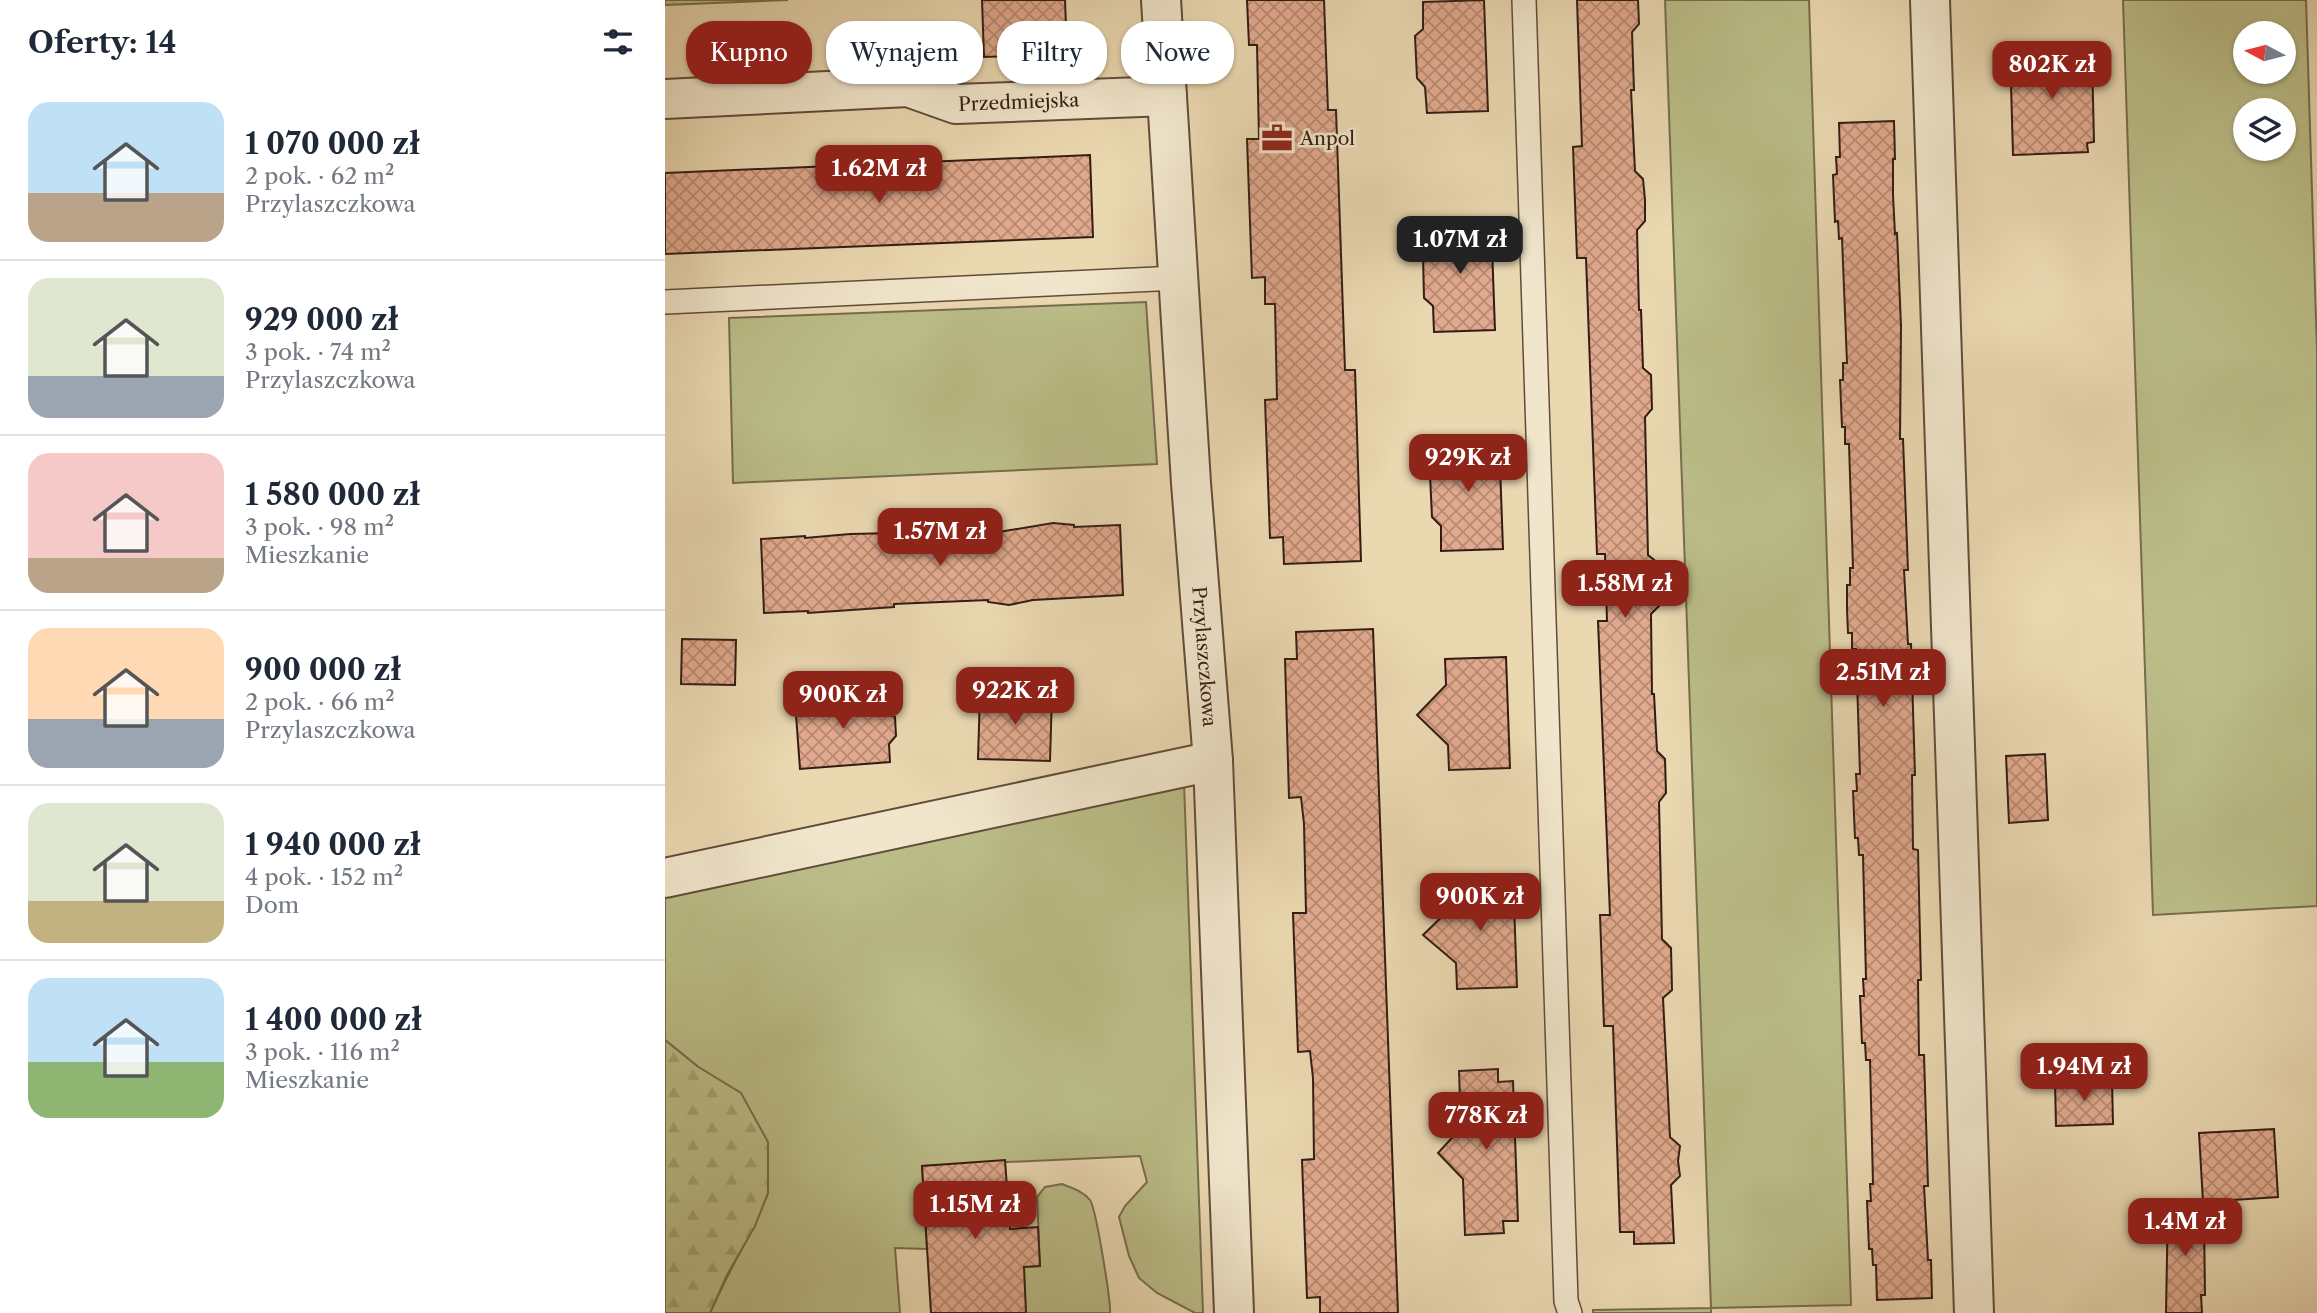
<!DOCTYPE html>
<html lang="pl">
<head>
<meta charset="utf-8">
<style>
	body { margin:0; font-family:"Libre Caslon Text",serif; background:#f2f2f3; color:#1f2937; height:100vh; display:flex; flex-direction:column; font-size:26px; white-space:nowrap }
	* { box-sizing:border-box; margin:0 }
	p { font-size:23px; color:#747a83 }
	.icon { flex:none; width:38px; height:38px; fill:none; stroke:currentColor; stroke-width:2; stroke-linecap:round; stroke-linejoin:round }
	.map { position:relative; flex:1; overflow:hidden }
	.drawer { display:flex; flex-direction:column; background:#fff; width:665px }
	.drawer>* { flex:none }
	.hud { position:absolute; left:21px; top:21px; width:665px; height:63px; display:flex; gap:14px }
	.needle { width:46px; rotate:277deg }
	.buttons { position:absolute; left:1568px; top:21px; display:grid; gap:14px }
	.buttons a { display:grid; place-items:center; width:63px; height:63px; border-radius:50%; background:#fff; box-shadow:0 2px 5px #0004; font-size:35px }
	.price { position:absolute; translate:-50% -60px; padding:0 16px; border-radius:14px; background:#8f2418; color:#fff; font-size:23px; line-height:46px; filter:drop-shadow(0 2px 4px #0008) }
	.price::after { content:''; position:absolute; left:50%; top:42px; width:21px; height:16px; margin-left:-10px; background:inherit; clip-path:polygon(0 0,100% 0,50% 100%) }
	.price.active { background:#222; color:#fff }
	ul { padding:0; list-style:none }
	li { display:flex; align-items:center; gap:21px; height:175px; padding:0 28px }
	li+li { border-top:2px solid #e0e1e3 }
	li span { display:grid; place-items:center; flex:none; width:196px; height:140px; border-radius:21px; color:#555 }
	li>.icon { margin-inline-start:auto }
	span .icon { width:84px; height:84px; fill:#fffc; stroke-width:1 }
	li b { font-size:30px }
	h2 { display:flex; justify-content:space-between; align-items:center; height:84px; padding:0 28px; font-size:30px }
	.chip { padding:0 24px; border-radius:28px; background:#fff; box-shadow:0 2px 5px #0004; font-size:24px; line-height:63px }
	.chip.active { background:#8f2418; color:#fff }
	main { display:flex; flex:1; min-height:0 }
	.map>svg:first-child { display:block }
	.grass { fill:#bbbd88; stroke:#776d4e; stroke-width:2; fill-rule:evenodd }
	.forest { fill:url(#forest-firs); stroke:#776d4e; stroke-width:2 }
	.building { fill:url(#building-cross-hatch); stroke:#331d13; stroke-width:2 }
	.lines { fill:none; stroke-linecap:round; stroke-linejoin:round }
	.lane-casing { stroke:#614c3a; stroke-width:26 }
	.street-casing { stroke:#614c3a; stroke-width:42 }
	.lane { stroke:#f1e6cc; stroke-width:23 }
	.street { stroke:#f1e6cc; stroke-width:38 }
	.labels { text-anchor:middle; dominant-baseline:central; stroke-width:5; stroke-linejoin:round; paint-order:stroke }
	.street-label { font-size:19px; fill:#331d13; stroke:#f1e6cc }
	.poi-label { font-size:19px; fill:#331d13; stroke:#f1e6cc; text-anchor:start }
</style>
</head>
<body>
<main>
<section class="drawer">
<h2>Oferty: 14<svg class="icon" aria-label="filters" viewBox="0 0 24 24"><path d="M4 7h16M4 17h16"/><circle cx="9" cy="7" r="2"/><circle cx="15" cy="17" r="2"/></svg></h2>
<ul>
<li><span style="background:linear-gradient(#bfe0f5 65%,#b9a48a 0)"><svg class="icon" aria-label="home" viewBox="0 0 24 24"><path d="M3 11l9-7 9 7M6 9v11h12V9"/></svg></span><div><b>1 070 000 zł</b><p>2 pok. · 62 m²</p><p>Przylaszczkowa</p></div></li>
<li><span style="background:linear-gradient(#dfe7d0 70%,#9aa5b1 0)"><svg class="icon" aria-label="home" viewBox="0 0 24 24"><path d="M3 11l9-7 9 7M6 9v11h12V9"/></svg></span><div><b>929 000 zł</b><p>3 pok. · 74 m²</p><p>Przylaszczkowa</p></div></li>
<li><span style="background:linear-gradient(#f6c9c9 75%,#b9a48a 0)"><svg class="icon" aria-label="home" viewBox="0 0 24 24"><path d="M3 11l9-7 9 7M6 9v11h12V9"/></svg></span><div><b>1 580 000 zł</b><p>3 pok. · 98 m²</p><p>Mieszkanie</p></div></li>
<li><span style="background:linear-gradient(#ffd9b3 65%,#9aa5b1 0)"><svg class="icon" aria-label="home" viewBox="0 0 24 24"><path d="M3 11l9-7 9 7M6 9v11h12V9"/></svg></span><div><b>900 000 zł</b><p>2 pok. · 66 m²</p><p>Przylaszczkowa</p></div></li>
<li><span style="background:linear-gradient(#dfe7d0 70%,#c2b280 0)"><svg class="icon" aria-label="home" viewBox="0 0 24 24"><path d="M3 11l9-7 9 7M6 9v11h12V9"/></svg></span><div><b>1 940 000 zł</b><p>4 pok. · 152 m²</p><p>Dom</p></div></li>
<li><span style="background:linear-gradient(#bfe0f5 60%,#8fb573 0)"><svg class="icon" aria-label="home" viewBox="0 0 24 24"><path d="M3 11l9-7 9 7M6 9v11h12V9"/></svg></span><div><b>1 400 000 zł</b><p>3 pok. · 116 m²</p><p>Mieszkanie</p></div></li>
</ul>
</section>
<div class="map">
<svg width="1652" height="1313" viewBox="0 0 1652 1313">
	<defs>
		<pattern id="forest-firs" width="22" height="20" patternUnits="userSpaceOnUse" patternTransform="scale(1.75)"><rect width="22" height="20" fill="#bbbd88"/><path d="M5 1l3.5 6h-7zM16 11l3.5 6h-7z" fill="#a1a274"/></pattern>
		<pattern id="building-cross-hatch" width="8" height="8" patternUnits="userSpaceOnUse" patternTransform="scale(1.75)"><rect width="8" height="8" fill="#e1a98d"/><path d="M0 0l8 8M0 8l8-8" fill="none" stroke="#b78972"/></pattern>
	</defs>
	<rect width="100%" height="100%" fill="#ead8b1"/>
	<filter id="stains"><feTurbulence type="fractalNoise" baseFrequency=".00286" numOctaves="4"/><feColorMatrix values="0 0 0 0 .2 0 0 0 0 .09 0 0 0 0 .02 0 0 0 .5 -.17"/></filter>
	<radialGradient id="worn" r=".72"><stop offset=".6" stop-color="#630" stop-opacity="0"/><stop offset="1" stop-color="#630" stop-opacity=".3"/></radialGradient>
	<!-- grass -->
	<path class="grass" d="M 1000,0 L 1144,0 L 1186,1305 L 1046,1308 L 1046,1313 L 928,1313 L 928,1310 L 1046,1308 Z
		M 1458,0 L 1641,0 L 1652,351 L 1652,906 L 1488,915 ZM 1580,33 L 1619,33 L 1619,72 L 1580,72 ZM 1580,110 L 1619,110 L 1619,149 L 1580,149 Z
		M 481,302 L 492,464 L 68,483 L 64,318 Z
		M 519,782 L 538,1313 L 530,1313 L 492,1293 L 474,1278 L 464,1256 L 454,1217 L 460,1206 L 482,1182 L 475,1156 L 257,1166 L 262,1249 L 230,1248 L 235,1313 L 45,1313 C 63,1272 86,1235 103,1193 L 32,1066 L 0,1040 L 0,897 Z
		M 397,1184 C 407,1188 418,1191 425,1200 C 431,1208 446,1302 445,1313 L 358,1313 L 361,1312 L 359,1276 L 355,1267 L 375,1266 L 372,1197 L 380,1187 Z"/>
	<!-- forest -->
	<path class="forest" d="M 0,0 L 123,0 L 0,5 Z
		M 0,1040 L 32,1066 L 76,1093 L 103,1142 L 103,1193 L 90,1226 L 62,1275 L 45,1313 L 0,1313 Z"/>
	<!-- building -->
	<path class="building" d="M 317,0 L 400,0 L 402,54 L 319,57 Z
		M 582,0 L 659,0 L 663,110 L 671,110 L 680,370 L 690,370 L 696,561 L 619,564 L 618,537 L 605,538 L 600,400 L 612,399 L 610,304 L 600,304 L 600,277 L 587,278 L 582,139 L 594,139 L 592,45 L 584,45 Z
		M 819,0 L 823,111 L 762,113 L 760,87 L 752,78 L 750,36 L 758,29 L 758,2 Z
		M 912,0 L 973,0 L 974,24 L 967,32 L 969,90 L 966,90 L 970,171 L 978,179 L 980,200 L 980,221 L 972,230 L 974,310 L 976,310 L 978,368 L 986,375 L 987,409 L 980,417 L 983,555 L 993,563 L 994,606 L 986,614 L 987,694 L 989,694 L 992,751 L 1000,759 L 1001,793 L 994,802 L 997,939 L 1006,948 L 1007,990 L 998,998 L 1005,1137 L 1015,1146 L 1013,1161 L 1015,1176 L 1006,1185 L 1009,1243 L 969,1244 L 969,1232 L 955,1232 L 948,1026 L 939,1026 L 935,915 L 945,915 L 933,621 L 942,621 L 940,554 L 932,554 L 921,258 L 912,258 L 908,147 L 917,146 Z
		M 1420,48 L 1420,57 L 1427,57 L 1429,142 L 1422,143 L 1423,152 L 1348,155 L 1345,50 Z
		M 1229,121 L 1230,159 L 1228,159 L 1228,195 L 1230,234 L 1232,233 L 1236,326 L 1235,439 L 1238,439 L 1243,570 L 1239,570 L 1243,644 L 1246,644 L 1250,775 L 1247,775 L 1248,849 L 1253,850 L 1256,980 L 1253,980 L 1254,1055 L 1259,1055 L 1263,1186 L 1259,1186 L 1263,1260 L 1266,1260 L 1267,1298 L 1212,1300 L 1211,1265 L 1208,1265 L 1207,1249 L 1204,1249 L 1202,1201 L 1206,1201 L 1205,1184 L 1208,1184 L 1205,1060 L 1201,1060 L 1200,1043 L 1197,1043 L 1195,996 L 1199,996 L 1198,979 L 1201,979 L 1198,855 L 1194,855 L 1193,838 L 1190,838 L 1188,791 L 1192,791 L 1191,774 L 1195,774 L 1191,649 L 1187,649 L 1187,633 L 1183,633 L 1182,609 L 1182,585 L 1185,585 L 1185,568 L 1188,568 L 1184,444 L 1180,444 L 1180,427 L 1177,427 L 1175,380 L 1178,380 L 1178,363 L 1182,363 L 1177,238 L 1174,239 L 1173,221 L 1170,222 L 1168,175 L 1172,174 L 1171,157 L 1175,157 L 1174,123 Z
		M 425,155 L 428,237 L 0,254 L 0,173 Z
		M 826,219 L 830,330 L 769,332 L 768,306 L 759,298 L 758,256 L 766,247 L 765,221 Z
		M 834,438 L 838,549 L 776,551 L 776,526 L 767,517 L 765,475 L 773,466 L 772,440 Z
		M 388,523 L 409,525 L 409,527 L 455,525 L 458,595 L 368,600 L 344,605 L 323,602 L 323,600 L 229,604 L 229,607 L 143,613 L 143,611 L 99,613 L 96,539 L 140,536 L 140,538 L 185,534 L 322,531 L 322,534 Z
		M 708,629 L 733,1313 L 655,1313 L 655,1297 L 642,1298 L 637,1160 L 649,1159 L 648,1078 L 645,1051 L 633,1052 L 628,913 L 641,913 L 639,824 L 636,797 L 624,798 L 620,659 L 632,659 L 631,632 Z
		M 17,639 L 71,640 L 70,685 L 16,684 Z
		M 841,657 L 845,768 L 784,770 L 783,745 L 752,715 L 781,685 L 780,659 Z
		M 180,689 L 187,696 L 195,695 L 230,717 L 231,736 L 224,744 L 225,762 L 135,769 L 130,701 L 154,699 L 160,690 Z
		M 315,694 L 387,695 L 385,761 L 313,759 Z
		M 1380,754 L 1383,820 L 1344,823 L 1341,756 Z
		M 848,876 L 852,987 L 792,989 L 791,963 L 758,935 L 789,905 L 788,878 Z
		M 833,1069 L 833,1082 L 848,1081 L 853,1221 L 838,1221 L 839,1233 L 800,1235 L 798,1179 L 773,1153 L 796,1128 L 794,1071 Z
		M 1447,1080 L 1448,1124 L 1391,1126 L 1390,1082 Z
		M 1609,1129 L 1613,1197 L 1538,1202 L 1534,1133 Z
		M 340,1160 L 345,1229 L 373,1227 L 375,1266 L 359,1267 L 361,1313 L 266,1313 L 257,1166 Z
		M 1532,1200 L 1533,1218 L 1539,1218 L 1540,1295 L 1536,1295 L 1537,1313 L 1501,1313 L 1503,1201 Z"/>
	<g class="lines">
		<defs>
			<path id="lane" d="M 859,0 L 901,1301 L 905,1313
				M 0,302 L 513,278"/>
			<g id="street">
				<path id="s1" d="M 496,0 L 526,483 L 548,761 L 569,1313"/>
				<path d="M 1265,0 L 1309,1313"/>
				<path id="s2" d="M 0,99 L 243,87 L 291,104 L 502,96"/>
				<path d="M 0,878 L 548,761"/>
			</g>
		</defs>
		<!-- lane casing -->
		<use href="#lane" class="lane-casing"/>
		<!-- street casing -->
		<use href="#street" class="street-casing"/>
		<!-- lane -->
		<use href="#lane" class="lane"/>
		<!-- street -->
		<use href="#street" class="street"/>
	</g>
	<!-- icons -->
	<defs>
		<symbol id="office-bare" viewBox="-9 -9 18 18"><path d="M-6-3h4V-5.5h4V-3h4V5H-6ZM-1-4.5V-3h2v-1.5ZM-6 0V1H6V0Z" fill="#8f2418" stroke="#f1e6cc" stroke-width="2.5" paint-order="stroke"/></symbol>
	</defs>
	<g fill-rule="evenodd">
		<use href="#office-bare" x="590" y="116" width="44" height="44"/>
	</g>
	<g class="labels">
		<!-- street labels -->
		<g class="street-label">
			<text stroke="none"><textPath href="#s2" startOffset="357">Przedmiejska</textPath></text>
			<text stroke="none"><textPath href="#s1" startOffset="658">Przylaszczkowa</textPath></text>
		</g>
		<!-- poi labels -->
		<g class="poi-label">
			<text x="635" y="138">Anpol</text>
		</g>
	</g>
	<rect width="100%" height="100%" filter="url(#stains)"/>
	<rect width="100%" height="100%" fill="url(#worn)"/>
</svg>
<div class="buttons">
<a><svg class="needle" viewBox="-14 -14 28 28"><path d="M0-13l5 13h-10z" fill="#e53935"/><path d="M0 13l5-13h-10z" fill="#747a83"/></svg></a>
<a><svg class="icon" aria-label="layers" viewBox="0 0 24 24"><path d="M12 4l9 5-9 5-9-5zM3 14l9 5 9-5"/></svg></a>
</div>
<b class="price" style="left:1387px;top:101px">802K zł</b>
<b class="price" style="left:214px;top:205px">1.62M zł</b>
<b class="price active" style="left:795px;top:276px">1.07M zł</b>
<b class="price" style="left:803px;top:494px">929K zł</b>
<b class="price" style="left:275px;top:568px">1.57M zł</b>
<b class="price" style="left:960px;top:620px">1.58M zł</b>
<b class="price" style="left:1218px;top:709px">2.51M zł</b>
<b class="price" style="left:350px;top:727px">922K zł</b>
<b class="price" style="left:178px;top:731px">900K zł</b>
<b class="price" style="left:815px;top:933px">900K zł</b>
<b class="price" style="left:1419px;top:1103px">1.94M zł</b>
<b class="price" style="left:821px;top:1152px">778K zł</b>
<b class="price" style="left:310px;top:1241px">1.15M zł</b>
<b class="price" style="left:1520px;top:1258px">1.4M zł</b>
<div class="hud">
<a class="chip active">Kupno</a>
<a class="chip">Wynajem</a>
<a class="chip">Filtry</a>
<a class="chip">Nowe</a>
</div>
</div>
</main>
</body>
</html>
